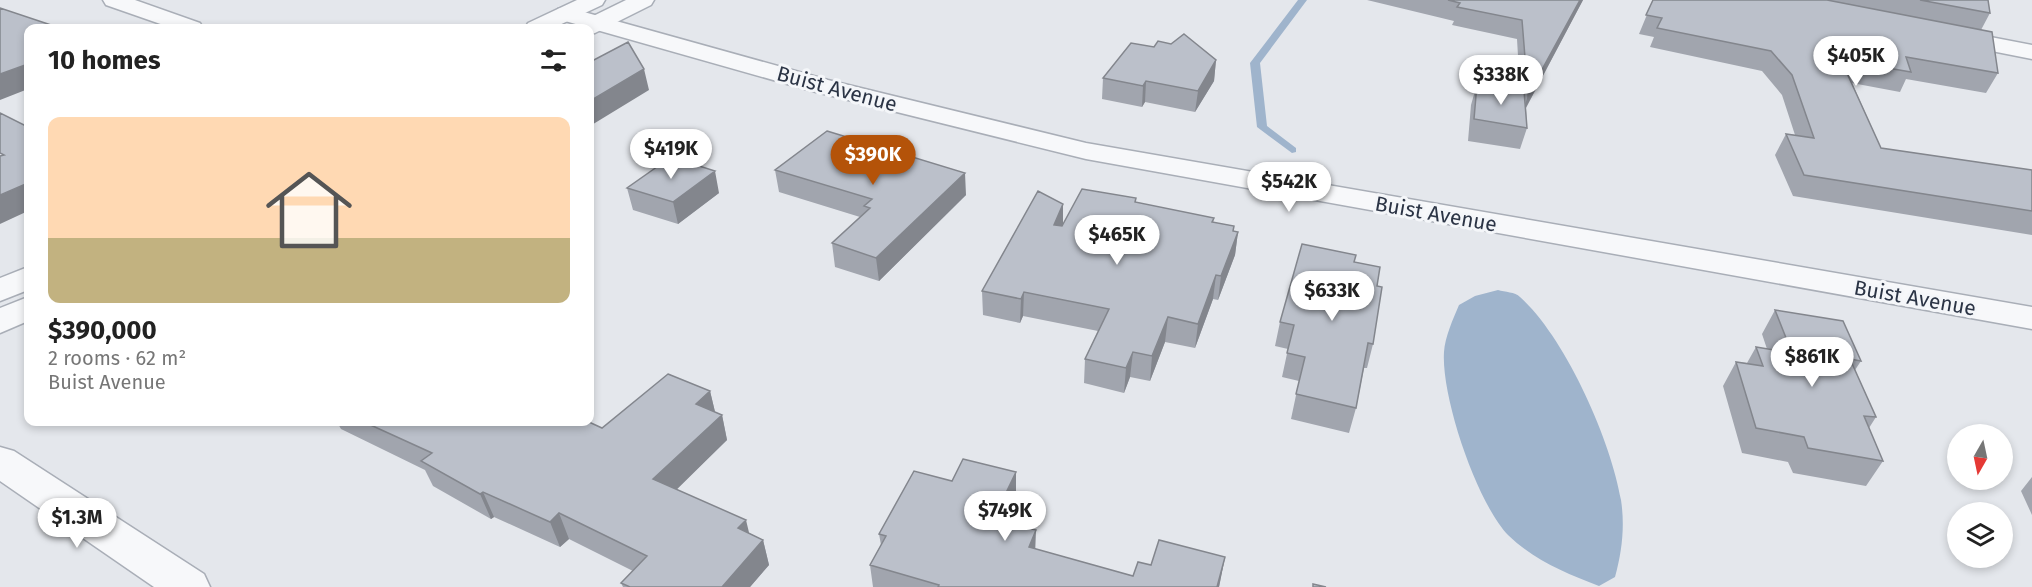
<!DOCTYPE html>
<html lang="en">
<head>
<meta charset="utf-8">
<style>
	body { margin:0; font-family:"Fira Sans",sans-serif; background:#f2f2f2; color:#222; height:100vh; display:flex; flex-direction:column; font-size:22px; white-space:nowrap }
	* { box-sizing:border-box; margin:0 }
	p { font-size:20px; color:#767676 }
	.icon { flex:none; width:33px; height:33px; fill:none; stroke:currentColor; stroke-width:2; stroke-linecap:round; stroke-linejoin:round }
	.map { position:relative; flex:1; overflow:hidden }
	.details { position:absolute; left:24px; top:24px; width:570px; height:402px; display:flex; flex-direction:column; background:#fff; border-radius:12px; box-shadow:0 3px 9px #0003 }
	.details>* { flex:none }
	.needle { width:39px; rotate:189deg }
	.fabs { position:absolute; left:1947px; top:424px; display:grid; gap:12px }
	.fabs a { display:grid; place-items:center; width:66px; height:66px; border-radius:50%; background:#fff; box-shadow:0 3px 9px #0003; font-size:30px }
	.price { position:absolute; translate:-50% -51px; padding:0 14px; border-radius:21px; background:#fff; color:#222; font-size:20px; line-height:39px; filter:drop-shadow(0 2px 3px #0008) }
	.price::after { content:''; position:absolute; left:50%; top:36px; width:18px; height:14px; margin-left:-9px; background:inherit; clip-path:polygon(0 0,100% 0,50% 100%) }
	.price.current { background:#b45309; color:#fff }
	ul { padding:0; list-style:none }
	li { display:grid; align-content:center; gap:12px; height:318px; padding:0 24px }
	li span { display:grid; place-items:center; height:186px; border-radius:12px; color:#555 }
	li>.icon { margin-inline-start:auto }
	span .icon { width:108px; height:108px; fill:#fffc; stroke-width:1 }
	li b { font-size:26px }
	h2 { display:flex; justify-content:space-between; align-items:center; height:72px; padding:0 24px; font-size:26px }
	.map>svg:first-child { display:block }
	.water { fill:#9fb4cc }
	.lines { fill:none; stroke-linecap:round; stroke-linejoin:round }
	.stream { fill:#9fb4cc; fill-rule:evenodd }
	.minor-casing { stroke:#a9aeb7; stroke-width:3 }
	.tertiary-casing { stroke:#a9aeb7; stroke-width:3 }
	.minor { fill:#f7f8fa; fill-rule:evenodd }
	.tertiary { fill:#f7f8fa; fill-rule:evenodd }
	.wall { fill:#a1a5ae }
	.shaded-wall { fill:#83868d }
	.building { fill:#bbc0ca; stroke:#83868d; stroke-width:1.5 }
	.labels { text-anchor:middle; dominant-baseline:central; stroke-width:6; stroke-linejoin:round; paint-order:stroke }
	.street-label { font-size:21px; fill:#2b3445; stroke:#f4f6f9 }
</style>
</head>
<body>
<div class="map">
<svg width="2032" height="587" viewBox="0 0 2032 587">
	<rect width="100%" height="100%" fill="#e4e7ec"/>
	<!-- water -->
	<path class="water" d="M 1498,290 C 1505,292 1515,292 1520,297 C 1565,337 1611,440 1621,500 C 1625,526 1622,552 1615,577 L 1599,586 C 1565,573 1534,560 1508,535 C 1477,503 1441,397 1444,352 C 1445,337 1453,319 1459,305 L 1475,296 Z"/>
	<g class="lines">
		<!-- stream -->
		<path class="stream" d="M 1298,0 L 1307,0 L 1260,63 L 1267,126 L 1296,148 L 1296,152 L 1292,153 L 1257,127 L 1250,63 Z"/>
		<defs>
			<path id="minor" d="M 103,0 L 135,0 L 200,23 L 203,28 L 172,28 L 106,5 Z
				M 566,7 L 828,80 L 1086,143 L 2032,307 L 2032,329 L 1086,159 L 812,91 L 558,19 L 555,14 L 558,9 Z
				M 1949,29 L 2032,45 L 2032,59 L 1941,41 L 1937,36 L 1941,31 Z
				M 0,447 L 14,451 L 204,574 L 210,587 L 154,587 L 0,481 Z"/>
			<path id="tertiary" d="M 577,0 L 605,0 L 602,5 L 553,28 L 525,28 L 528,23 Z
				M 626,0 L 654,0 L 651,5 L 595,33 L 590,34 L 590,28 L 576,28 L 579,23 Z
				M 28,267 L 28,290 L 0,301 L 0,278 Z
				M 28,297 L 28,321 L 0,333 L 0,308 Z"/>
		</defs>
		<!-- minor casing -->
		<use href="#minor" class="minor-casing"/>
		<!-- tertiary casing -->
		<use href="#tertiary" class="tertiary-casing"/>
		<!-- minor -->
		<use href="#minor" class="minor"/>
		<!-- tertiary -->
		<use href="#tertiary" class="tertiary"/>
	</g>
	<!-- wall -->
	<path class="wall" d="M 1367,0 L 1583,0 L 1526,108 L 1527,128 L 1520,149 L 1468,141 L 1471,105 L 1477,84 L 1520,90 L 1517,39 L 1452,25 L 1454,21 Z
		M 1653,0 L 1988,0 L 1990,13 L 1981,30 L 1998,73 L 1986,93 L 1906,79 L 1900,92 L 1852,83 L 1881,148 L 2032,170 L 2032,235 L 1793,196 L 1775,155 L 1786,134 L 1795,135 L 1782,95 L 1762,71 L 1650,47 L 1654,37 L 1639,34 Z
		M 1216,60 L 1214,81 L 1195,112 L 1145,102 L 1142,107 L 1102,99 L 1103,78 Z
		M 775,170 L 966,195 L 879,281 L 835,267 L 832,243 L 860,217 L 779,192 Z
		M 627,188 L 719,193 L 678,224 L 633,210 Z
		M 1136,198 L 1136,203 L 1214,218 L 1213,223 L 1234,231 L 1238,232 L 1235,255 L 1218,300 L 1213,299 L 1195,348 L 1165,342 L 1150,381 L 1130,377 L 1124,393 L 1084,383 L 1085,359 L 1098,331 L 1023,316 L 1020,323 L 983,315 L 982,291 L 1063,204 L 1063,226 Z
		M 1354,262 L 1377,286 L 1373,344 L 1367,368 L 1364,368 L 1356,408 L 1349,433 L 1291,419 L 1299,381 L 1282,377 L 1288,349 L 1275,346 L 1280,322 Z
		M 1775,310 L 1861,361 L 1855,370 L 1876,417 L 1869,428 L 1883,461 L 1866,486 L 1793,473 L 1788,462 L 1742,453 L 1723,386 L 1736,362 L 1747,363 L 1756,347 L 1767,349 L 1762,334 Z
		M 710,391 L 715,412 L 722,415 L 727,440 L 676,489 L 749,533 L 763,540 L 769,565 L 750,587 L 623,587 L 621,583 L 633,571 L 569,539 L 560,547 L 494,517 L 491,519 L 433,486 L 425,470 L 341,429 L 337,422 L 589,422 L 602,428 Z
		M 2032,477 L 2032,515 L 2021,491 Z
		M 1016,497 L 1014,502 L 1017,525 L 1036,549 L 1133,576 L 1151,565 L 1225,557 L 1219,587 L 873,587 L 870,565 L 881,545 L 879,534 Z"/>
	<!-- shaded-wall -->
	<path class="shaded-wall" d="M 1580,0 L 1583,0 L 1522,115 L 1528,95 Z
		M 1216,60 L 1214,81 L 1195,112 L 1198,91 Z
		M 28,64 L 28,89 L 0,100 L 0,74 Z
		M 644,69 L 649,90 L 590,126 L 590,101 Z
		M 1146,81 L 1145,102 L 1142,107 L 1143,86 Z
		M 715,171 L 719,193 L 678,224 L 673,202 Z
		M 965,173 L 966,195 L 879,281 L 876,258 Z
		M 28,183 L 28,211 L 0,224 L 0,195 Z
		M 1063,204 L 1063,226 L 1054,225 Z
		M 1238,232 L 1235,255 L 1218,300 L 1221,276 Z
		M 1216,275 L 1213,299 L 1195,348 L 1198,324 Z
		M 1024,292 L 1023,316 L 1020,323 L 1021,299 Z
		M 1168,317 L 1165,342 L 1150,381 L 1152,356 Z
		M 1133,352 L 1130,377 L 1124,393 L 1126,368 Z
		M 710,391 L 716,416 L 696,404 Z
		M 722,415 L 727,440 L 661,505 L 653,479 Z
		M 1016,472 L 1016,497 L 1003,525 L 1003,499 Z
		M 483,492 L 494,517 L 491,519 L 480,494 Z
		M 1017,503 L 1017,528 L 1007,523 Z
		M 559,513 L 569,539 L 560,547 L 550,522 Z
		M 746,520 L 752,545 L 738,528 Z
		M 1036,530 L 1035,556 L 1029,547 Z
		M 763,540 L 769,565 L 750,587 L 722,587 Z
		M 1225,557 L 1219,587 L 1217,587 Z"/>
	<!-- building -->
	<path class="building" d="M 1448,0 L 1580,0 L 1528,95 L 1522,20 L 1457,7 L 1460,3 Z
		M 1653,0 L 1827,0 L 1992,32 L 1998,73 L 1906,57 L 1911,72 L 1841,60 L 1881,148 L 2032,170 L 2032,211 L 1804,175 L 1786,134 L 1814,138 L 1792,75 L 1771,51 L 1657,28 L 1662,18 L 1646,15 Z
		M 1920,0 L 1988,0 L 1990,13 Z
		M 0,8 L 60,28 L 28,28 L 28,64 L 0,74 Z
		M 1184,34 L 1216,60 L 1198,91 L 1146,81 L 1143,86 L 1103,78 L 1131,43 L 1154,47 L 1158,41 L 1171,44 Z
		M 628,42 L 644,69 L 590,101 L 590,62 Z
		M 1477,84 L 1524,91 L 1527,128 L 1474,119 Z
		M 0,113 L 28,127 L 28,183 L 0,195 L 0,156 L 4,155 L 0,153 Z
		M 827,131 L 965,173 L 876,258 L 832,243 L 870,208 L 864,206 L 872,199 L 775,170 Z
		M 671,157 L 715,171 L 673,202 L 627,188 Z
		M 1082,189 L 1136,198 L 1135,202 L 1214,218 L 1212,222 L 1234,226 L 1233,231 L 1238,232 L 1221,276 L 1216,275 L 1198,324 L 1168,317 L 1152,356 L 1133,352 L 1126,368 L 1085,359 L 1109,309 L 1024,292 L 1021,299 L 982,291 L 1038,191 L 1063,204 L 1054,225 L 1062,226 Z
		M 1302,244 L 1356,255 L 1354,262 L 1380,267 L 1377,286 L 1382,287 L 1373,344 L 1368,343 L 1356,408 L 1296,394 L 1305,357 L 1287,353 L 1294,325 L 1280,322 Z
		M 1775,310 L 1843,321 L 1861,361 L 1850,359 L 1876,417 L 1864,416 L 1883,461 L 1808,448 L 1804,437 L 1756,428 L 1736,362 L 1763,366 L 1756,347 L 1792,353 Z
		M 668,374 L 710,391 L 696,404 L 722,415 L 653,479 L 746,520 L 738,528 L 763,540 L 722,587 L 630,587 L 621,583 L 647,556 L 559,513 L 550,522 L 483,492 L 480,494 L 421,461 L 432,453 L 364,422 L 589,422 L 602,428 Z
		M 963,459 L 1016,472 L 1003,499 L 1017,503 L 1007,523 L 1036,530 L 1029,547 L 1133,576 L 1138,562 L 1151,565 L 1159,540 L 1225,557 L 1217,587 L 938,587 L 939,585 L 870,565 L 886,536 L 879,534 L 914,471 L 952,481 Z
		M 1313,584 L 1326,587 L 1313,587 Z"/>
	<g class="labels">
		<!-- street labels -->
		<g class="street-label">
			<text transform="translate(837 89) rotate(15)">Buist Avenue</text>
			<text transform="translate(1436 214) rotate(10)">Buist Avenue</text>
			<text transform="translate(1915 298) rotate(10)">Buist Avenue</text>
		</g>
	</g>
</svg>
<div class="fabs">
<a><svg class="needle" viewBox="-14 -14 28 28"><path d="M0-13l5 13h-10z" fill="#e53935"/><path d="M0 13l5-13h-10z" fill="#767676"/></svg></a>
<a><svg class="icon" aria-label="layers" viewBox="0 0 24 24"><path d="M12 4l9 5-9 5-9-5zM3 14l9 5 9-5"/></svg></a>
</div>
<b class="price" style="left:1856px;top:87px">$405K</b>
<b class="price" style="left:1501px;top:106px">$338K</b>
<b class="price" style="left:671px;top:180px">$419K</b>
<b class="price current" style="left:873px;top:186px">$390K</b>
<b class="price" style="left:1289px;top:213px">$542K</b>
<b class="price" style="left:1117px;top:266px">$465K</b>
<b class="price" style="left:1332px;top:322px">$633K</b>
<b class="price" style="left:1812px;top:388px">$861K</b>
<b class="price" style="left:1005px;top:542px">$749K</b>
<b class="price" style="left:77px;top:549px">$1.3M</b>
<section class="details">
<h2>10 homes<svg class="icon" aria-label="filters" viewBox="0 0 24 24"><path d="M4 7h16M4 17h16"/><circle cx="9" cy="7" r="2"/><circle cx="15" cy="17" r="2"/></svg></h2>
<ul>
<li><span style="background:linear-gradient(#ffd9b3 65%,#c2b280 0)"><svg class="icon" aria-label="home" viewBox="0 0 24 24"><path d="M3 11l9-7 9 7M6 9v11h12V9"/></svg></span><div><b>$390,000</b><p>2 rooms · 62 m²</p><p>Buist Avenue</p></div></li>
</ul>
</section>
</div>
</body>
</html>
